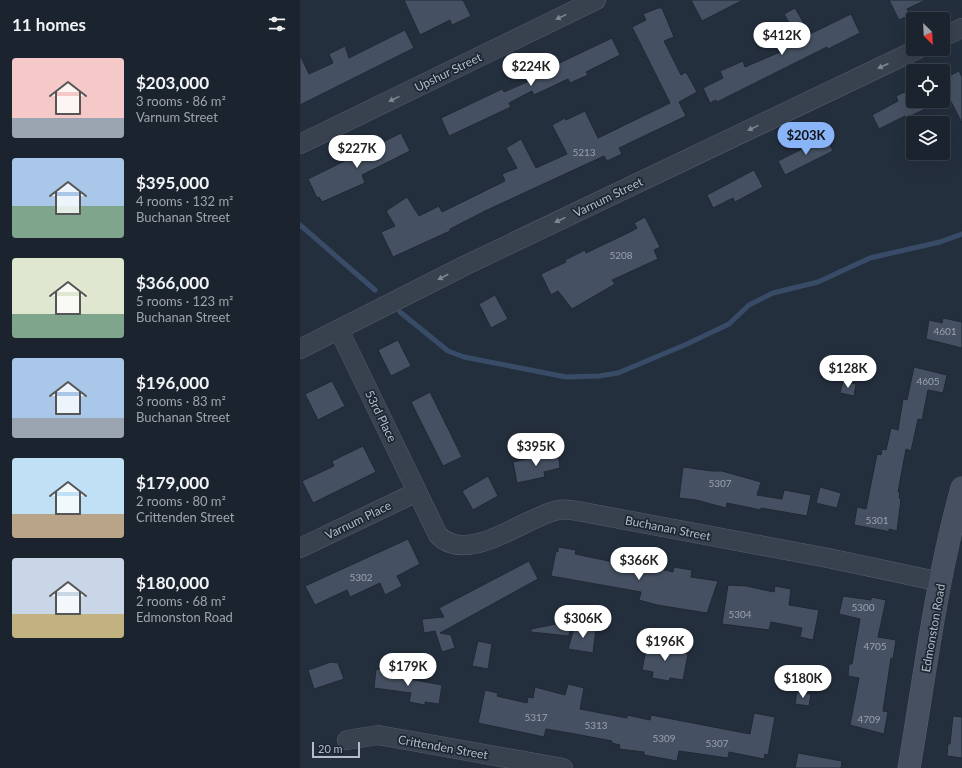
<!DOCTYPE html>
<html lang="en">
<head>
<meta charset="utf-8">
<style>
	body { margin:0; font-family:Lato,sans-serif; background:#282f3a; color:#f1f3f6; height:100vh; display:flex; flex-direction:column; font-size:15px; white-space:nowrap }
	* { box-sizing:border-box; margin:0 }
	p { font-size:13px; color:#a0a4aa }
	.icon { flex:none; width:22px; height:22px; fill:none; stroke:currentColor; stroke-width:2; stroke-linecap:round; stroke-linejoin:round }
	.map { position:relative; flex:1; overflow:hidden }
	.sheet { display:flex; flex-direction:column; background:#1b232e; width:300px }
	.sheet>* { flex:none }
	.needle { width:26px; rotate:156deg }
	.controls { position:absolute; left:606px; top:12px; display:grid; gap:8px }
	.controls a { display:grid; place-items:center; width:44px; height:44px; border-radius:4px; background:#1b232e; box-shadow:0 4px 16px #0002,0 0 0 1px #39404a; font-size:20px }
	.scale { position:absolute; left:12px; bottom:10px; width:48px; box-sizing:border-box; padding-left:4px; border:2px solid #b4bcc9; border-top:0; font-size:11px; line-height:14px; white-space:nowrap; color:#b4bcc9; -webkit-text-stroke:3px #1d2633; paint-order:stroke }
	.price { position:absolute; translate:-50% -34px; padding:0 9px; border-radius:14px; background:#fff; color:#222; font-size:13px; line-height:26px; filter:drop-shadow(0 1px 2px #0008) }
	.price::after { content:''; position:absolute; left:50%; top:24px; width:12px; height:9px; margin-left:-6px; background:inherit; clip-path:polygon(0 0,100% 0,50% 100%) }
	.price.on { background:#8ab4f8; color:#111 }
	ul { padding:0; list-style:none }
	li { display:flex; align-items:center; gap:12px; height:100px; padding:0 12px }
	li span { display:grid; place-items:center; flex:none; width:112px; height:80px; border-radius:4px; color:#555 }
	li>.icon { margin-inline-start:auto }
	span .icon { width:48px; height:48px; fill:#fffc; stroke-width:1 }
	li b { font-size:17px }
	h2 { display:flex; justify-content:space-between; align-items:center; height:48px; padding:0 12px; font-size:17px }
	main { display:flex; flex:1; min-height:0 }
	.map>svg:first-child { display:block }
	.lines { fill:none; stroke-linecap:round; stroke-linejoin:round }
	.stream { stroke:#394c67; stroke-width:5 }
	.building { fill:#455162; stroke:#1f2835 }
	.street-casing { stroke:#565f6c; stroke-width:20 }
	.secondary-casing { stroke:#565f6c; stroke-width:23 }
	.street { stroke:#38414e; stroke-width:19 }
	.secondary { stroke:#465061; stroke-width:22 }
	.oneway { fill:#7c8592 }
	.labels { text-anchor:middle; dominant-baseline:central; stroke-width:3.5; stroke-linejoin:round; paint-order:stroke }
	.number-label { font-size:10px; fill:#98a1af }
	.street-label { font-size:12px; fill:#b4bcc9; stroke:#1d2633 }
</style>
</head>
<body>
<main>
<section class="sheet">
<h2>11 homes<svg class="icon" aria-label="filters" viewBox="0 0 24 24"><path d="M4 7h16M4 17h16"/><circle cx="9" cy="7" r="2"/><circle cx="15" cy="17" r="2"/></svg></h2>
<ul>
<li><span style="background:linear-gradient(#f6c9c9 75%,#9aa5b1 0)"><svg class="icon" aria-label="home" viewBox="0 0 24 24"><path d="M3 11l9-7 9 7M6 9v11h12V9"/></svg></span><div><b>$203,000</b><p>3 rooms · 86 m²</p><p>Varnum Street</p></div></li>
<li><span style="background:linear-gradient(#a9c7e8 60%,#7fa58c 0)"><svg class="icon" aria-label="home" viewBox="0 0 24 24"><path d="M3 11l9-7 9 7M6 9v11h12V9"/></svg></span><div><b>$395,000</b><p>4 rooms · 132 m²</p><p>Buchanan Street</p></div></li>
<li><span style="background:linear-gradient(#dfe7d0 70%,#7fa58c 0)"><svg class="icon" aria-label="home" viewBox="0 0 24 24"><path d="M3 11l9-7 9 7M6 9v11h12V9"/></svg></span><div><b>$366,000</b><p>5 rooms · 123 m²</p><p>Buchanan Street</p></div></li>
<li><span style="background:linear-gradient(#a9c7e8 75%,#9aa5b1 0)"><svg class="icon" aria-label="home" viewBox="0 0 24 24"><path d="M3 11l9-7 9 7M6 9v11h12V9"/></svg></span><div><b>$196,000</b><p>3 rooms · 83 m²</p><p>Buchanan Street</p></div></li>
<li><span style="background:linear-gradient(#bfe0f5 70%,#b9a48a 0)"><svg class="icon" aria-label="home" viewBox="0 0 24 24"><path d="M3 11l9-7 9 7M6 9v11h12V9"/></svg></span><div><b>$179,000</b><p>2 rooms · 80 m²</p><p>Crittenden Street</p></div></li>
<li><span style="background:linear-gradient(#c9d6e8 70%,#c2b280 0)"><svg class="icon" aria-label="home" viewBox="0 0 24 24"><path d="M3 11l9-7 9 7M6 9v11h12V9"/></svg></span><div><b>$180,000</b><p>2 rooms · 68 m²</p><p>Edmonston Road</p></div></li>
</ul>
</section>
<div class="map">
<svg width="662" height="768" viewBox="0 0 662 768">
	<rect width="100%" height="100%" fill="#242f3e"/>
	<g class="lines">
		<!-- stream -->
		<path class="stream" d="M 0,225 L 75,290
			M 100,312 L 148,351 L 164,357 L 266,377 L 299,376 L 318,373 L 387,344 L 429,324 L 449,305 L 473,293 L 518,282 L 570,258 L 640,242 L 662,234"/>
	</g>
	<!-- building -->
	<path class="building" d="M 104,0 L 163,0 L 171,16 L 152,25 L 150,20 L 120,35 Z
		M 391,0 L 443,0 L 402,21 Z
		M 589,0 L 626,0 L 607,9 L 610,15 L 599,20 Z
		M 358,8 L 362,8 L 374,37 L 364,41 L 381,75 L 386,72 L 397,92 L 379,102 L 386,116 L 319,148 L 322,154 L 307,161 L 304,156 L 185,211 L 150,229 L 150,231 L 93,257 L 81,232 L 95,226 L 86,211 L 107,197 L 119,216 L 139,206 L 142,212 L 205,181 L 202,174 L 217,168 L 206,148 L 221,139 L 236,168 L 267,154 L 252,125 L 265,118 L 266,120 L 285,111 L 298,138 L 370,103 L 332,27 L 346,20 L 343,14 Z
		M 495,8 L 510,34 L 551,14 L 560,33 L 528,49 L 527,47 L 417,102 L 416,100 L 410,103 L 403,88 L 423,78 L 420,71 L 443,61 L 445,67 L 480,52 L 480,50 L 499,40 L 484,14 Z
		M 105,30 L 114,48 L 0,105 L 0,55 L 9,74 L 33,63 L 29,54 L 45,46 L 49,58 Z
		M 312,38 L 320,55 L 286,72 L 288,75 L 270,83 L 268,79 L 234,95 L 232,91 L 209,103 L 211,107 L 149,136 L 141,118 L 202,89 L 204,92 L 227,82 L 226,79 Z
		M 659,71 L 662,77 L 662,123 L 643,86 L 643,79 Z
		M 613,88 L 613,101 L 643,101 L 606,118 L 605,116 L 579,129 L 572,115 L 598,101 L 596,96 Z
		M 101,133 L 110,151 L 62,175 L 65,183 L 22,202 L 19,197 L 17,198 L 8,179 Z
		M 526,137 L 533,151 L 485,175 L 478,161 Z
		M 454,170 L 463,187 L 435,202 L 433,198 L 413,208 L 407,195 Z
		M 345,217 L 360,247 L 354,250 L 358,259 L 312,280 L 315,284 L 272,309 L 258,291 L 251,295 L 241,274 L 266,262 L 265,260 L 285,250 L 286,253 L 332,231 L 337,228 L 334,223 Z
		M 195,295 L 208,319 L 191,328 L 179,304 Z
		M 643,318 L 662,322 L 662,348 L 626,339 L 629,320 L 642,323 Z
		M 98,340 L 111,366 L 91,376 L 78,350 Z
		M 614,367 L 647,375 L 643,393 L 628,390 L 622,420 L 618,419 L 611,451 L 606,449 L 598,492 L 600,492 L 599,498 L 601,499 L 597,531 L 589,529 L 589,532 L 586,531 L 554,525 L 557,507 L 566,509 L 577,454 L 581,455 L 582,449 L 586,450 L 591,428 L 598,430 L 603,399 L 607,400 Z
		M 32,381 L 45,406 L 18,420 L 5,394 Z
		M 543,381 L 556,384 L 554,396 L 540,393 Z
		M 130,392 L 162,457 L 143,466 L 111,402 Z
		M 63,446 L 76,472 L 13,503 L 2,481 L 34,466 L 32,461 Z
		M 258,452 L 260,468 L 244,472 L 245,477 L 217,483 L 213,462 Z
		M 383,467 L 412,471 L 422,471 L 461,482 L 457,495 L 482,499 L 484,490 L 511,495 L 507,516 L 461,508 L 461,510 L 427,503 L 426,508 L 396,500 L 379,498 Z
		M 188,476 L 198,496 L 173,510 L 162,491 Z
		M 520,487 L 541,493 L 537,508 L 516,503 Z
		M 108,539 L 120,564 L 97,576 L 102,586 L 85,595 L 80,583 L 50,597 L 47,590 L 15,605 L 5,586 Z
		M 258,547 L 276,550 L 275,554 L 352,570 L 353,567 L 373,572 L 374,567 L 392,570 L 391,577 L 418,581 L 407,613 L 357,605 L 339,600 L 341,592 L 251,576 L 256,551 L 258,552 Z
		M 229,561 L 238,579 L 140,633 L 151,635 L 155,648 L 142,652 L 135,631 L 124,633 L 122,619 L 144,617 L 139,608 Z
		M 428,585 L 446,586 L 474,592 L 475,586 L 491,589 L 489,605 L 519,610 L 513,640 L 500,637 L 502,628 L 471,622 L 469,630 L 422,624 Z
		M 543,596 L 571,600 L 571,597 L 586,600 L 578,637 L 596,640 L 593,659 L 591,658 L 583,711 L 588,712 L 584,734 L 550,725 L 559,678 L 548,676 L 549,664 L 552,664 L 560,619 L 539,614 Z
		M 271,621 L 269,636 L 231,632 L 231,629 Z
		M 275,625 L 296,628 L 293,653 L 268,649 Z
		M 178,641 L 192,644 L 188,669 L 172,666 Z
		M 356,644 L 384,649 L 383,652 L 388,654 L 383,680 L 370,678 L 369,681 L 352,678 L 353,672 L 342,670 L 347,645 L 356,646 Z
		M 31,662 L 38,663 L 44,679 L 14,689 L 8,670 Z
		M 76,669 L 100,672 L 99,677 L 142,685 L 139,704 L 125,702 L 125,705 L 109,702 L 111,693 L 74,688 Z
		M 268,684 L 284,688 L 280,709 L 327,718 L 327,715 L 350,720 L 351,715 L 450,734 L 454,713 L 475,717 L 468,755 L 465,754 L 464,759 L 429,752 L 428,758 L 379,751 L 377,761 L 344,755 L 344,752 L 319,749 L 320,745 L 312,743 L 312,741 L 275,734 L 246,729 L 244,737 L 178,723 L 185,690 L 198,693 L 197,696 L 227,703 L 228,697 L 233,698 L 235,687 L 265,695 Z
		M 497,692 L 511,694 L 509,706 L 495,704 Z
		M 653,716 L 662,717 L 662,758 L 647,756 L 648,744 L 650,744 Z
		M 498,753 L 542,761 L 541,768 L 495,768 Z"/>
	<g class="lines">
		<defs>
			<path id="street" d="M 643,37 L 662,28
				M 0,144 L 296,0
				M 39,330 L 138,535 C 168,566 225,517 258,510 C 266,508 276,511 283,512 L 528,558 L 641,582
				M 0,349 L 166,265 L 618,49
				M 0,548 L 117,492
				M 47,740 L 78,735 L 263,768"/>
			<path id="secondary" d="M 609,768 C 625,675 636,580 662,488"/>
		</defs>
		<!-- street casing -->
		<use href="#street" class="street-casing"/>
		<!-- secondary casing -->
		<use href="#secondary" class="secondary-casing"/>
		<!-- street -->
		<use href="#street" class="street"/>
		<!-- secondary -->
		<use href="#secondary" class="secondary"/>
	</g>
	<!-- one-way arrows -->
	<defs><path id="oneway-solid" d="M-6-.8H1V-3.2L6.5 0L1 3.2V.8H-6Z"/></defs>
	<g class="oneway">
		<use href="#oneway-solid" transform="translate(261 17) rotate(154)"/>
		<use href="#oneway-solid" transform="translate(583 66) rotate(155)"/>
		<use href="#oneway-solid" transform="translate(94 99) rotate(154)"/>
		<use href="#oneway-solid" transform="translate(453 128) rotate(154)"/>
		<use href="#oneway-solid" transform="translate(260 220) rotate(154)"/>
		<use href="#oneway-solid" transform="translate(143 277) rotate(152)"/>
	</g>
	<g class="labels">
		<!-- number labels -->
		<g class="number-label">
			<text x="284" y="152">5213</text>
			<text x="321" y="255">5208</text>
			<text x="645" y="331">4601</text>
			<text x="628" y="381">4605</text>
			<text x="420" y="483">5307</text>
			<text x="577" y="520">5301</text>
			<text x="61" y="577">5302</text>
			<text x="563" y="607">5300</text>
			<text x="440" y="614">5304</text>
			<text x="575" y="646">4705</text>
			<text x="236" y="717">5317</text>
			<text x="569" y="719">4709</text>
			<text x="296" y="725">5313</text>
			<text x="364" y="738">5309</text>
			<text x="417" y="743">5307</text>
		</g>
		<!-- street labels -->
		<g class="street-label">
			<text transform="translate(148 72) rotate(-26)">Upshur Street</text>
			<text transform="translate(308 197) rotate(-26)">Varnum Street</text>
			<text transform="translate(81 416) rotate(64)">53rd Place</text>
			<text transform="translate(58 520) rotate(-26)">Varnum Place</text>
			<text transform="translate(368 528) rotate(11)">Buchanan Street</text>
			<text transform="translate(633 628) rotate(-80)">Edmonston Road</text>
			<text transform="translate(143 747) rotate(10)">Crittenden Street</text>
		</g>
	</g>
</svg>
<div class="controls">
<a><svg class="needle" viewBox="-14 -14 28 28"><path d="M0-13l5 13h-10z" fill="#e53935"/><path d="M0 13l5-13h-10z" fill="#a0a4aa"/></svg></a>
<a><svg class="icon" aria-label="locate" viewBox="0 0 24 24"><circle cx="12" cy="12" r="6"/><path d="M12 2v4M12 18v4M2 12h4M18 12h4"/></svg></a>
<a><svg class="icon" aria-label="layers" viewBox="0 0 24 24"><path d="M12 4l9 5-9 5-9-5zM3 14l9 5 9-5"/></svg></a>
</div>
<div class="scale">20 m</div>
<b class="price" style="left:482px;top:56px">$412K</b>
<b class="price" style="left:231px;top:87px">$224K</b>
<b class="price on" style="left:506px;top:156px">$203K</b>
<b class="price" style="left:57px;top:169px">$227K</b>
<b class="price" style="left:548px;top:389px">$128K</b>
<b class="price" style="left:236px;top:467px">$395K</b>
<b class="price" style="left:339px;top:581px">$366K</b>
<b class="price" style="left:283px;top:639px">$306K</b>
<b class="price" style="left:365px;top:662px">$196K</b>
<b class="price" style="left:108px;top:687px">$179K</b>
<b class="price" style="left:503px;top:699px">$180K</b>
</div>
</main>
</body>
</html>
